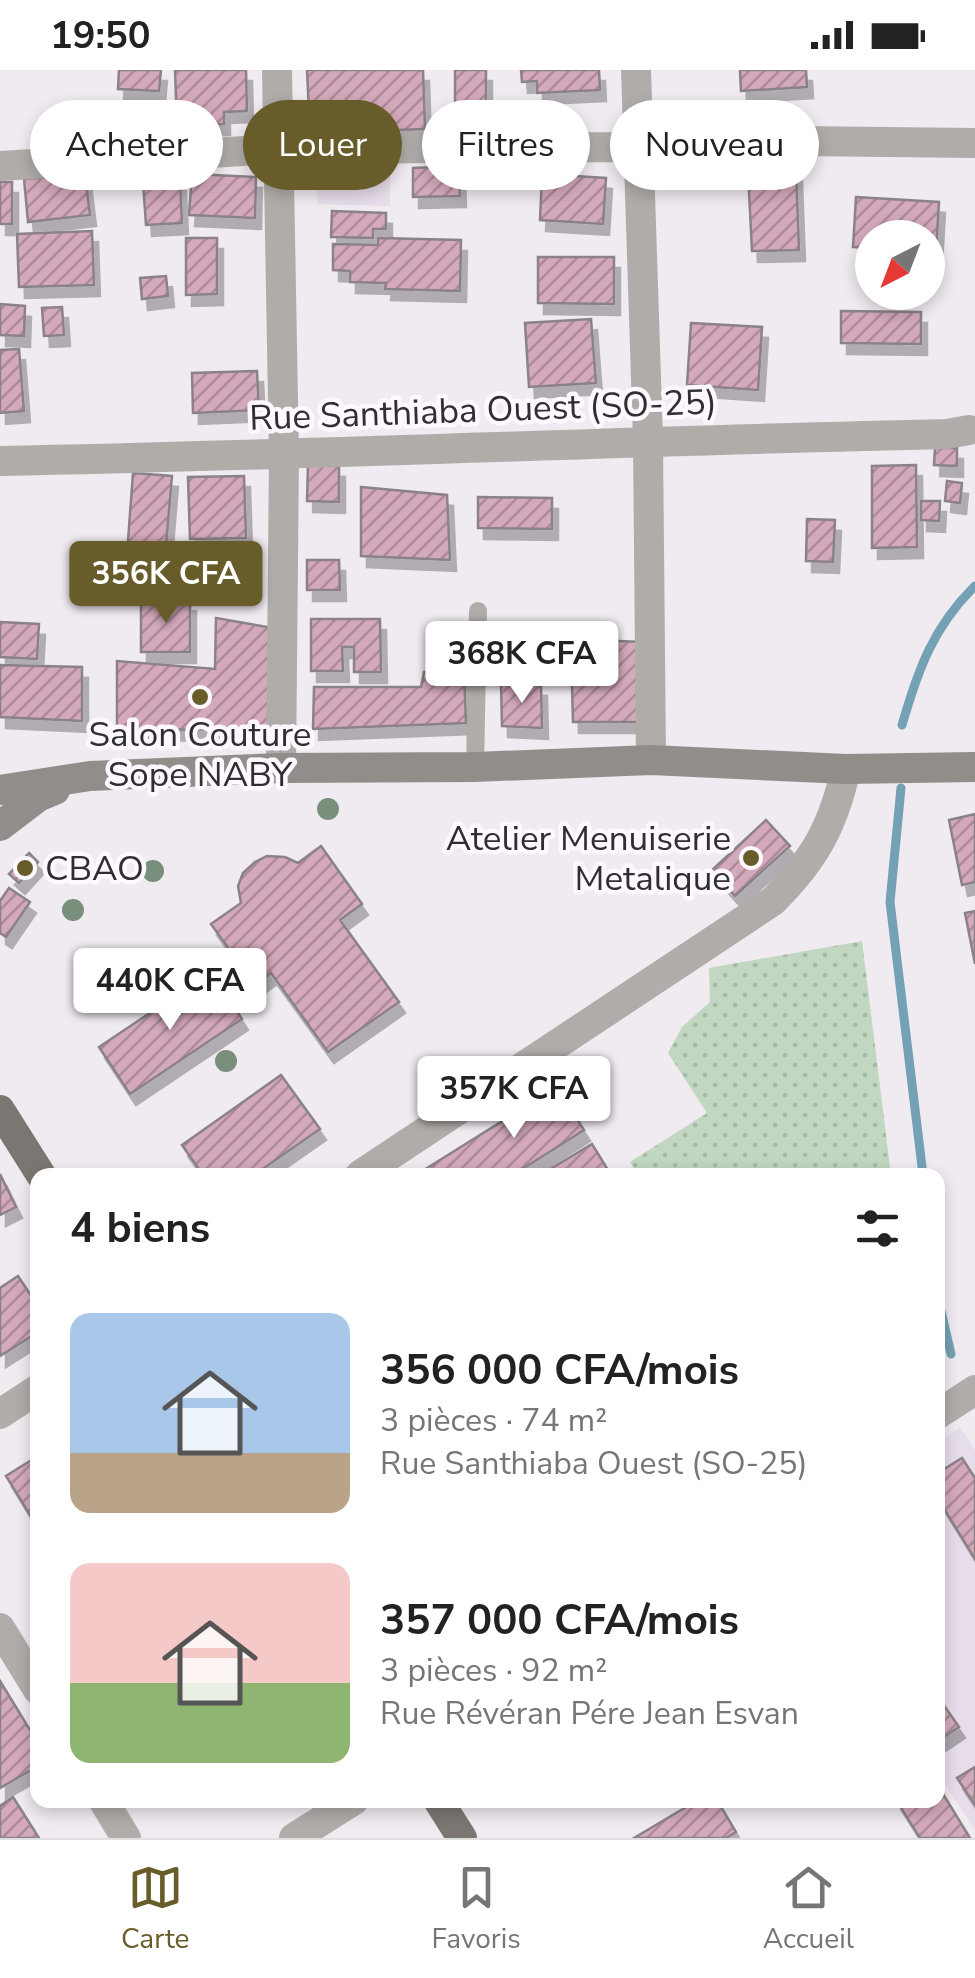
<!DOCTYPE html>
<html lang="fr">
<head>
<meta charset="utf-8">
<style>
	body { margin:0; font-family:"Nunito Sans",sans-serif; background:#f2f2f2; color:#222; height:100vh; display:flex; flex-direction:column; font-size:38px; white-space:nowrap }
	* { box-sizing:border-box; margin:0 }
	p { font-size:32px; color:#767676 }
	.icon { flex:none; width:55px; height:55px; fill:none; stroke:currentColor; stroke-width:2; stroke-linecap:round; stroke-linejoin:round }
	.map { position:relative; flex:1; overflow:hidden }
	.side { position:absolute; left:30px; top:1098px; width:915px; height:640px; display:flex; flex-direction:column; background:#fff; border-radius:20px; box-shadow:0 5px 15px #0003 }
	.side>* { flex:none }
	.hud { position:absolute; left:30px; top:30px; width:915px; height:90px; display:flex; gap:20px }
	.needle { width:65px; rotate:222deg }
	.controls { position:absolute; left:855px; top:150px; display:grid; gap:20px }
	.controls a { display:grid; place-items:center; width:90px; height:90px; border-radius:50%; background:#fff; box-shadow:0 5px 15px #0003; font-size:50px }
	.price { position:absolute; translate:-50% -85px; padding:0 22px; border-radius:10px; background:#fff; color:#222; font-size:32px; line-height:65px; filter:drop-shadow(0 2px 5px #0008) }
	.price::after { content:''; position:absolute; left:50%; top:60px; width:30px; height:22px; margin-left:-15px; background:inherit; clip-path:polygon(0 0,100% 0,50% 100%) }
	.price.current { background:#685d2a; color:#fff }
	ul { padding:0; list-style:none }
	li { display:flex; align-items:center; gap:30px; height:250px; padding:0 40px }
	li span { display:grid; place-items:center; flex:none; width:280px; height:200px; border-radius:20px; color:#555 }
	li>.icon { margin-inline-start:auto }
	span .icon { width:120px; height:120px; fill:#fffc; stroke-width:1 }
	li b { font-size:42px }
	h2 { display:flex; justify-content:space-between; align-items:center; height:120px; padding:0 40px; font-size:42px }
	.pill { padding:0 35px; border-radius:45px; background:#fff; box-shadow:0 5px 15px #0003; font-size:35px; line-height:90px }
	.pill.current { background:#685d2a; color:#fff }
	.status { display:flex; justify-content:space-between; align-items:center; height:70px; padding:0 50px; background:#fff; direction:ltr }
	.status svg { height:28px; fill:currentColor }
	.tabs { display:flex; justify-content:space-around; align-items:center; height:140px; border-top:2px solid #e0e0e0; background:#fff; font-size:28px; color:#767676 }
	.tabs a { display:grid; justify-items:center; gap:5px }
	.tabs .current { color:#685d2a }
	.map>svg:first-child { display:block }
	.built { fill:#e7ddea }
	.park { fill:url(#park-dots) }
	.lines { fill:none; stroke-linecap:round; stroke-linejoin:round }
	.stream { stroke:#74a2b4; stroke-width:9 }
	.building { fill:url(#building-hatch); stroke:#8a8286; stroke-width:2.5; filter:url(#shadow) }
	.service { stroke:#b0acaa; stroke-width:18 }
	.minor { stroke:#b0acaa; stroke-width:30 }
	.secondary { stroke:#928d8a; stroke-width:30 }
	.primary { stroke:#7c7673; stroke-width:30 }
	.tree { fill:#788f7b }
	.poi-dot { fill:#685d2a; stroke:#fdf8ff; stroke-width:4 }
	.labels { text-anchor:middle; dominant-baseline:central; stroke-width:9; stroke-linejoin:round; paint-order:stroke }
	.street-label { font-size:35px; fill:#302e30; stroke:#fdf8ff }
	.poi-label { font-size:35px; fill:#302e30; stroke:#fdf8ff }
</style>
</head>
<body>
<div class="status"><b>19:50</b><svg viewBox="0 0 49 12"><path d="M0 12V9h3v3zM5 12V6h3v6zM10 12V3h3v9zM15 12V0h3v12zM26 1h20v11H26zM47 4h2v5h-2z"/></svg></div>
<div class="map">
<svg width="975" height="1768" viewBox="0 0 975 1768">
	<defs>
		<pattern id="park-dots" width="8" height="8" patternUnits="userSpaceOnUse" patternTransform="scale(2.5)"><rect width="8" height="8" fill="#c1d7c1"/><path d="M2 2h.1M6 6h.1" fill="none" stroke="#a6b9a6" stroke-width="1.8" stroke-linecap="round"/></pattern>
		<pattern id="building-hatch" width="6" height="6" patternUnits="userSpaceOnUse" patternTransform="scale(2.5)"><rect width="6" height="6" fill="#d4a9bc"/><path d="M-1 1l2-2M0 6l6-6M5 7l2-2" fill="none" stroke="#ac8a99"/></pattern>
		<filter id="shadow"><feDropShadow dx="6" dy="11" stdDeviation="0" flood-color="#0004"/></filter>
	</defs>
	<rect width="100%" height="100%" fill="#f0eaf1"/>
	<!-- built -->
	<path class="built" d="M 317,99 L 390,100 L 390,136 L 317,134 Z
		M 960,1357 L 975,1380 L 975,1760 L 938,1704 L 938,1373 Z"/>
	<!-- park -->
	<path class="park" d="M 862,871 L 891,1105 L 638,1105 L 630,1092 L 707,1043 L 668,983 L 682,957 L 710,932 L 709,898 Z"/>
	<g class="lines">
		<!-- stream -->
		<path class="stream" d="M 902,655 C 918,600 933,557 975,516
			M 901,718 L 890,832 L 923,1105
			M 938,1228 L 951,1284"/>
	</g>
	<!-- building -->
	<path class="building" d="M 119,0 L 161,0 L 159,21 L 118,19 Z
		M 175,0 L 246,0 L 247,41 L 224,42 L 224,54 L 177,55 Z
		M 307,0 L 423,0 L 425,59 L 310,63 Z
		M 455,0 L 486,0 L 486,43 L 455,43 Z
		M 521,0 L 599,0 L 600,20 L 537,23 L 537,11 L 522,12 Z
		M 740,0 L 806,0 L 807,17 L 741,21 Z
		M 459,96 L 460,126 L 413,127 L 413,98 Z
		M 796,100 L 799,180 L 752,181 L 748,102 Z
		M 85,104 L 90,145 L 28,152 L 24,109 Z
		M 192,104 L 256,107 L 255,148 L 189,145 Z
		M 542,104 L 606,108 L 603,154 L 540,150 Z
		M 180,110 L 182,153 L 146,155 L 143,112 Z
		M 0,112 L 12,112 L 12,154 L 0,154 Z
		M 856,127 L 939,132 L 936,182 L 928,181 L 928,168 L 872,168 L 872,178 L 853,177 Z
		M 332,141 L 386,143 L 386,159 L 373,159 L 373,168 L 331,167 Z
		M 92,161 L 94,215 L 19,217 L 17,164 Z
		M 186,168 L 217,168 L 217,224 L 186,225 Z
		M 378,168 L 461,170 L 460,221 L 385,219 L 386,213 L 350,212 L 350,201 L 333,200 L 333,174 L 378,175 Z
		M 538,187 L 614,187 L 614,234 L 538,233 Z
		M 166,206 L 168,226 L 142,229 L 140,208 Z
		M 0,234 L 25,236 L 24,266 L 0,265 Z
		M 62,237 L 64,265 L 44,266 L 42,238 Z
		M 841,241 L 921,242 L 921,274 L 841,273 Z
		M 591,249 L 596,313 L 529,317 L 525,253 Z
		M 691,253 L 762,257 L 758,320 L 687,315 Z
		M 19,279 L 24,341 L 0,343 L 0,280 Z
		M 257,301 L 259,340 L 193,343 L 192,303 Z
		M 935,378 L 957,378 L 957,396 L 934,395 Z
		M 308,395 L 339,396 L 339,432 L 307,431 Z
		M 916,395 L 917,477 L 872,478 L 872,396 Z
		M 133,403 L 172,406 L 165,487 L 127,484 Z
		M 244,406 L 246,468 L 190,469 L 188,407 Z
		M 947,411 L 962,413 L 960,433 L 945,431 Z
		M 361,417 L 447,425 L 450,490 L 361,486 Z
		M 478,427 L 552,428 L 552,459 L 478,458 Z
		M 921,431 L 940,431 L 939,451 L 921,450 Z
		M 807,449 L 835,450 L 833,492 L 806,491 Z
		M 307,490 L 339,490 L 340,520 L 307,520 Z
		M 141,530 L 190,530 L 190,582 L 141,582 Z
		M 216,548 L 273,558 L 271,659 L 117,660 L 117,591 L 215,599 Z
		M 311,549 L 380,549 L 381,602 L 354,602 L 354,577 L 342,577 L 343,601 L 311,601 Z
		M 0,552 L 39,554 L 37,589 L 0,587 Z
		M 592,570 L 643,572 L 650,652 L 573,652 L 571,580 L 592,584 Z
		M 0,595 L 82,597 L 82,651 L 0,647 Z
		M 424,602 L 464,603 L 466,653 L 313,659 L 314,617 L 421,617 Z
		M 501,614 L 541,615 L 542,658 L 502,656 Z
		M 975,744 L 975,812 L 962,815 L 949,750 Z
		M 766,750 L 790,776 L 735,826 L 712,800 Z
		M 321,776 L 362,834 L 340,850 L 399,932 L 328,982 L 271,903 L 255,915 L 211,854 L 241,833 L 238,816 L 243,803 L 255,792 L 267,786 L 285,787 L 298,793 Z
		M 29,783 L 38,792 L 19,813 L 9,804 Z
		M 9,818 L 30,832 L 6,867 L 0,863 L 0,831 Z
		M 975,841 L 975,894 L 965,843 Z
		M 211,902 L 242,949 L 130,1024 L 99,977 Z
		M 281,1005 L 320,1059 L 254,1105 L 203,1105 L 182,1075 Z
		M 557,1017 L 584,1060 L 513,1105 L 416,1105 Z
		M 592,1074 L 611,1105 L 556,1105 L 552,1098 Z
		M 0,1104 L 16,1137 L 0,1145 Z
		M 18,1206 L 38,1236 L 38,1262 L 0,1286 L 0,1218 Z
		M 38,1386 L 38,1447 L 33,1450 L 6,1406 Z
		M 962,1388 L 975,1408 L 975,1489 L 938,1429 L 938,1403 Z
		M 0,1611 L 38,1673 L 38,1696 L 0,1718 Z
		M 938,1627 L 959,1657 L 938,1671 Z
		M 975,1697 L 975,1735 L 957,1708 Z
		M 938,1715 L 940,1719 L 970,1768 L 920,1768 L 896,1730 L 938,1730 Z
		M 13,1727 L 39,1768 L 0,1768 L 0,1736 Z
		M 698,1730 L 717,1730 L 736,1762 L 726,1768 L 634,1768 Z"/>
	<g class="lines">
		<!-- service -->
		<path class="service" d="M 475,697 L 478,541"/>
		<!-- minor -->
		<path class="minor" d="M 277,0 L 284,385 L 281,698
			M 636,0 L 648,371 L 651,690
			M 0,96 L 278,79 L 636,77 L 798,71 L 975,73
			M 0,391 C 316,385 631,371 947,364 L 969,360
			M 360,1105 L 773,831 C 815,789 833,756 846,699
			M 0,1344 L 38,1319
			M 938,1344 L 975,1320
			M 0,1558 L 38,1620
			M 103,1730 L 126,1768
			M 294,1768 L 354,1730"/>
		<!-- secondary -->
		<path class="secondary" d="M 0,720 L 90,706 L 281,698 L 475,697 L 651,690 L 846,699 L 975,697
			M 0,756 L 38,727 L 55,720"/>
		<!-- primary -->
		<path class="primary" d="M 0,1040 L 41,1105
			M 438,1730 L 462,1768"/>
	</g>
	<!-- trees -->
	<g class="tree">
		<circle cx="328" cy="739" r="11"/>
		<circle cx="153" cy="801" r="11"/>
		<circle cx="73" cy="840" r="11"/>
		<circle cx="226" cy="991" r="11"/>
	</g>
	<!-- markers -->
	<g class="poi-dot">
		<circle cx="200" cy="627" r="10"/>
		<circle cx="751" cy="788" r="10"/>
		<circle cx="25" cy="798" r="10"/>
	</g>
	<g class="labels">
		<!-- street labels -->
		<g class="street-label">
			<text transform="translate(483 340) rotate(-2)">Rue Santhiaba Ouest (SO-25)</text>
		</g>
		<!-- poi labels -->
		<g class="poi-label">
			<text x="200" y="664">Salon Couture<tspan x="200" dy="40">Sope NABY</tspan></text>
			<text x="731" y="768" text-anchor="end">Atelier Menuiserie<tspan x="731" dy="40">Metalique</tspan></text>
			<text x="45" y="798" text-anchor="start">CBAO</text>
		</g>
	</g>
</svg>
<div class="controls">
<a><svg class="needle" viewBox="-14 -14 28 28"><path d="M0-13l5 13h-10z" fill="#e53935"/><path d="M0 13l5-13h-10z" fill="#767676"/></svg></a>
</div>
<b class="price current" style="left:166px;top:556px">356K CFA</b>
<b class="price" style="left:522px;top:636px">368K CFA</b>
<b class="price" style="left:170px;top:963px">440K CFA</b>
<b class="price" style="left:514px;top:1071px">357K CFA</b>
<div class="hud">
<a class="pill">Acheter</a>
<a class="pill current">Louer</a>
<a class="pill">Filtres</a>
<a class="pill">Nouveau</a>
</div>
<section class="side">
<h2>4 biens<svg class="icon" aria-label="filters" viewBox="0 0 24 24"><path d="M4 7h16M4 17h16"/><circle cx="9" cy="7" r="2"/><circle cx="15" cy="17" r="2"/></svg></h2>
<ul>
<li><span style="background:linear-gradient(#a9c7e8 70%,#b9a48a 0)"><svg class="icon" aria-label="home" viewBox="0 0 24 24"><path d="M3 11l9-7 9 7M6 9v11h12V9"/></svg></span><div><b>356 000 CFA/mois</b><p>3 pièces · 74 m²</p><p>Rue Santhiaba Ouest (SO-25)</p></div></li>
<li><span style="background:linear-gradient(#f6c9c9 60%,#8fb573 0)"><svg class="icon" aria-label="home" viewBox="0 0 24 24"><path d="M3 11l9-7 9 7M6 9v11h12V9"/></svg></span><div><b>357 000 CFA/mois</b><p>3 pièces · 92 m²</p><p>Rue Révéran Pére Jean Esvan</p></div></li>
</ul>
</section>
</div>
<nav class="tabs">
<a class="current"><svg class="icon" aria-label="map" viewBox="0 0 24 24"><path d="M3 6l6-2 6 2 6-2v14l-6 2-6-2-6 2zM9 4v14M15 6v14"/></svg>Carte</a>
<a><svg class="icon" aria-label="saved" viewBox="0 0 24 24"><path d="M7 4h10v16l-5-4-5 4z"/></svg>Favoris</a>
<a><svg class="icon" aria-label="home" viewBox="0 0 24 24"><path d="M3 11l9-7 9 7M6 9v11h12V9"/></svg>Accueil</a>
</nav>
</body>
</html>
